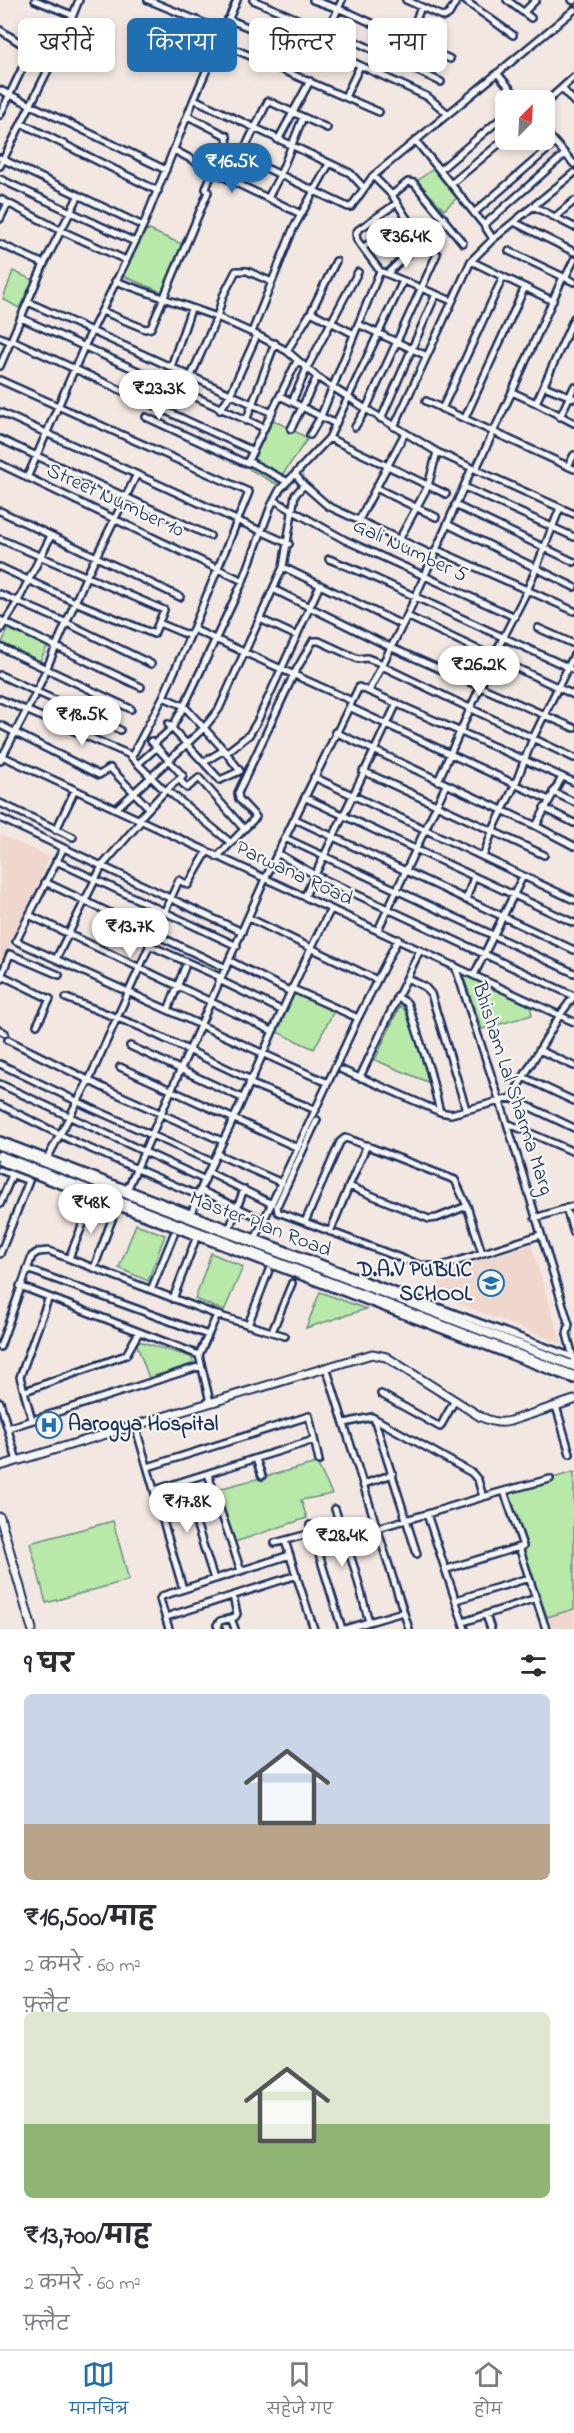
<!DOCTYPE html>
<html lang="hi">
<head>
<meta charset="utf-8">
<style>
	body { margin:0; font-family:"Indie Flower","Playpen Sans Deva",sans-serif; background:#f2f2f3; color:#2b2b33; height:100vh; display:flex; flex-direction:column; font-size:22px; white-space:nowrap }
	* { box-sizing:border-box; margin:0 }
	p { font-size:20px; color:#7c7c81 }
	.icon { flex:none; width:33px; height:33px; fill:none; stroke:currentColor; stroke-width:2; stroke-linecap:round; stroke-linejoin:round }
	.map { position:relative; height:1629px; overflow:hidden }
	.sheet { display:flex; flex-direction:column; background:#fff; flex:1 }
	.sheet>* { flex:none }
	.hud { position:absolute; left:18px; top:18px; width:538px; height:54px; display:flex; gap:12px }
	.needle { width:39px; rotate:24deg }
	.controls { position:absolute; left:495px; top:90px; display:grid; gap:12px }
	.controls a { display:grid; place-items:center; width:60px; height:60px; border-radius:9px; background:#fff; box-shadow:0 3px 9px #0003; font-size:30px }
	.price { position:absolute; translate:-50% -51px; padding:0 14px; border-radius:21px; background:#fff; color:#222; font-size:20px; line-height:39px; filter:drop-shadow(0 2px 3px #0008) }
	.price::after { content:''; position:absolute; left:50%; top:36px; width:18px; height:14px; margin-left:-9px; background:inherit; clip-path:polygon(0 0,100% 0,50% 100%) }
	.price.on { background:#1f6fb2; color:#fff }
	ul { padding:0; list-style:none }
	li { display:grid; align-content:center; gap:12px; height:318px; padding:0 24px }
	li span { display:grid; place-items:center; height:186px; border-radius:9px; color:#555 }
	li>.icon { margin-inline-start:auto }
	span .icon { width:108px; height:108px; fill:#fffc; stroke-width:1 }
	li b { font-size:26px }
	h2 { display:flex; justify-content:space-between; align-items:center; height:72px; padding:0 24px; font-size:26px }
	.tag { padding:0 21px; border-radius:9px; background:#fff; box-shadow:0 3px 9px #0003; font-size:21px; line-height:54px }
	.tag.on { background:#1f6fb2; color:#fff }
	.dock { display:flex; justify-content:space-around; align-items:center; height:84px; border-top:2px solid #e1e1e2; background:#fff; font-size:16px; color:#7c7c81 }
	.dock a { display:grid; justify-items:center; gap:3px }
	.dock .on { color:#1f6fb2 }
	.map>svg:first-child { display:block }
	.built { fill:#f0d7cd }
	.green { fill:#b8e9a8; stroke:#6a8c83; stroke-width:1.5 }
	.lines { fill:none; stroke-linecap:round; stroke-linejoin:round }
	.minor-casing { stroke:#1b2f5e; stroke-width:10 }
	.tertiary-casing { stroke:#1b2f5e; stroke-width:11 }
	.secondary-casing { stroke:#1b2f5e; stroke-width:13 }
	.minor { stroke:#f6f6f2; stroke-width:5 }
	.tertiary { stroke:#f6f6f2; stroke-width:7 }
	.secondary { stroke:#f6f6f2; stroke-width:8 }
	.labels { text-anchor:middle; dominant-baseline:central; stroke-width:4.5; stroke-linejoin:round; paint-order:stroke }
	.street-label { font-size:21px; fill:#1b2f5e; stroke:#f6f6f2 }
	.poi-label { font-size:21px; font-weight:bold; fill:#1b2f5e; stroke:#f6f6f2; text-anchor:end }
</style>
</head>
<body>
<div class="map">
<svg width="574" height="1629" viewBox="0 0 574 1629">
	<rect width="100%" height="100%" fill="#f3e8e1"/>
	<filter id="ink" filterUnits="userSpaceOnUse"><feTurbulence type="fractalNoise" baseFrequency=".0167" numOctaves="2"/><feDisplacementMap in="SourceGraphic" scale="12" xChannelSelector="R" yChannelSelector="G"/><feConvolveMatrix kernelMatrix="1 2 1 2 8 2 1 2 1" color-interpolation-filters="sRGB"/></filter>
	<g filter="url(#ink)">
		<!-- built -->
		<path class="built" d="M 0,835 L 50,857 L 3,963 L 0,962 Z
			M 531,1244 L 562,1344 L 434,1294 L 443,1271 Z
			M 574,1609 L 574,1629 L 550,1629 L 547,1617 Z"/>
		<!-- green -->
		<path class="green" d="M 433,169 L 457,198 L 444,210 L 417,181 Z
			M 147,229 L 186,246 L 164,293 L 123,276 L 134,251 Z
			M 13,271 L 33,280 L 19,308 L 3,299 Z
			M 273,420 L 308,438 L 276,484 L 249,469 Z
			M 8,629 L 48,645 L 40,661 L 2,643 Z
			M 462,973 L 530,1003 L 532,1015 L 482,1029 Z
			M 295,993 L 334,1011 L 314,1049 L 277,1032 Z
			M 400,1006 L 409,1014 L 430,1083 L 375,1060 Z
			M 136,1224 L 165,1235 L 148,1281 L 119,1268 Z
			M 211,1253 L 243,1267 L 224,1311 L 195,1299 Z
			M 320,1292 L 366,1309 L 306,1328 Z
			M 135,1340 L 191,1357 L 194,1363 L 149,1378 Z
			M 317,1463 L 332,1494 L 301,1500 L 307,1518 L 232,1543 L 218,1498 L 211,1491 Z
			M 574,1472 L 574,1609 L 547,1617 L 503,1492 Z
			M 113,1521 L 129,1580 L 46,1603 L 30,1543 Z"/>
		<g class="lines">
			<defs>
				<path id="minor" d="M 35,0 L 72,15
					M 148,0 L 223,31
					M 253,0 L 304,22 L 329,29 L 441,82
					M 313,0 L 350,13 L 450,59
					M 406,0 L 444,17 L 449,14 L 457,0
					M 464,0 L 513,35
					M 507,0 L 531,18
					M 572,0 L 574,1
					M 524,12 L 536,0
					M 228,19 L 284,42 L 292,37 L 299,37 L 428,97 L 448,114
					M 329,29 L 342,0
					M 0,30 L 31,50 L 0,115
					M 218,42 L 379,112
					M 395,60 L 409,38 L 421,7
					M 497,73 L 520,100
					M 562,88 L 574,102
					M 0,90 L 166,170
					M 345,97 L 360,66
					M 194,99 L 350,173 L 364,188
					M 544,104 L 574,77
					M 188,116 L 227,136 L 228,150 L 348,207 L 351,207 L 373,176
					M 23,124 L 158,191
					M 544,130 L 574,164
					M 278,140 L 310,81
					M 416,141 L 484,225 L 493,239
					M 174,150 L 236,183 L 301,214
					M 241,156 L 268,101 L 327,128
					M 0,158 L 143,226
					M 0,166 L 63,40 L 79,0
					M 440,170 L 506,114
					M 0,179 L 135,242
					M 451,184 L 506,138
					M 392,195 L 408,182 L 414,183 L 463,243
					M 268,198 L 280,175 L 303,117
					M 0,199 L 62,231 L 126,260
					M 397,203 L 358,230 L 356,233 L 357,240 L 380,271 L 452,301
					M 533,206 L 574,227
					M 474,213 L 555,143
					M 555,217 L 574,201
					M 0,219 L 8,203
					M 516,223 L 574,252
					M 484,225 L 565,154
					M 412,227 L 392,195 L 373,176 L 574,10
					M 384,233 L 403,257
					M 0,244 L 44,264
					M 364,247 L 406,217
					M 509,251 L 574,282
					M 471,261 L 493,239 L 574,173
					M 387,274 L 444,218
					M 563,277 L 512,392 L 536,403 L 574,318
					M 565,278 L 574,260
					M 115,281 L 217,317 L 257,335 L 287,351 L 317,377 L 366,409 L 437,452 L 574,514
					M 28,302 L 272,413
					M 102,311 L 145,329 L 151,328 L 208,192 L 206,189 L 213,170
					M 311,312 L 354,334
					M 21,318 L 264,428
					M 358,324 L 427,356
					M 252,332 L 293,229 L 329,164
					M 0,337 L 11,342
					M 12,340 L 253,451
					M 287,351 L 311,312 L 336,261
					M 0,366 L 44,264 L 78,197
					M 171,367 L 191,309
					M 191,376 L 217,317 L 223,296 L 236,271 L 247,271 L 272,282
					M 0,380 L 249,492 L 193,629 L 352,701
					M 544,386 L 574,398
					M 280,396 L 336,424
					M 426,401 L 574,469
					M 292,402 L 307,368 L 358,272
					M 536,403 L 574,423
					M 442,409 L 503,277
					M 220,410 L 230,395 L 257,335
					M 0,412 L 289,544
					M 146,417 L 243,462 L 248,463
					M 560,417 L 574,387
					M 465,418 L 525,287
					M 381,419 L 436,294
					M 246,421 L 275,343
					M 355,427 L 366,409 L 437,254
					M 394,427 L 471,261 L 553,301
					M 291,429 L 317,377
					M 310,435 L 321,416 L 380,271
					M 329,438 L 446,494
					M 0,439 L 210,536
					M 0,464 L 243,581
					M 568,466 L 574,455
					M 476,469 L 512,392
					M 27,478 L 84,347 L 143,226 L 194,99 L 237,0
					M 286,481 L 248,461 L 297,361
					M 304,485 L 328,506 L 435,556
					M 464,487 L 574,537
					M 376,488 L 436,517
					M 274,500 L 345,540 L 515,617
					M 455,505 L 574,562
					M 0,511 L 180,597
					M 359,520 L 405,433
					M 447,524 L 574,587
					M 400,538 L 428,486 L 437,452
					M 0,539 L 164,610 L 154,634 L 75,602 L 0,567
					M 437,550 L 574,611
					M 329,559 L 366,574 L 574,670
					M 283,567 L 402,625
					M 273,589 L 392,648 L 574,728
					M 0,594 L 67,623 L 151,664
					M 407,616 L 574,695
					M 260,619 L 297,636
					M 0,620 L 141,687
					M 159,623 L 190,636
					M 538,628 L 574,644
					M 0,630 L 17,603 L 51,536
					M 0,647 L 131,709
					M 382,666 L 574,758
					M 0,675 L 120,730
					M 369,691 L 407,616 L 472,468
					M 163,697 L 184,706 L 224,750 L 240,771 L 220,780 L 168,724
					M 0,699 L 128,754 L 165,791
					M 349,707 L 549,800
					M 0,725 L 99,775 L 110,768 L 149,808
					M 335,732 L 536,826 L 574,846
					M 154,744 L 172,728 L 184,706 L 243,581 L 271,506 L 280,489 L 295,474
					M 226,753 L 249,735 L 257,722 L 320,585
					M 0,755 L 574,1022
					M 132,756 L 163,697 L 193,629
					M 0,761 L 36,693 L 86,577 L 136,476
					M 204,762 L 224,750
					M 138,764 L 157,747
					M 363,771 L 544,855
					M 314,777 L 574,900
					M 179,779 L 187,788 L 199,778 L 244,829
					M 438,781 L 493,658 L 527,591 L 560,508
					M 167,790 L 231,843
					M 553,792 L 574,802
					M 306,798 L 574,923
					M 0,803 L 73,837
					M 544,808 L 574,823
					M 116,809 L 204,728 L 219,709 L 283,567 L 295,495 L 304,485 L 295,474 L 329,438 L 403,281
					M 0,818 L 242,932
					M 295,819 L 574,950
					M 138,820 L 165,791 L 183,776 L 151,741
					M 536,826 L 562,777
					M 56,830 L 75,790
					M 285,838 L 574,973
					M 63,849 L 16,941 L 328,1083
					M 277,853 L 315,875 L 574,996
					M 217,857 L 256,817 L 239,799 L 238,793 L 294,674 L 313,641 L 319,641 L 358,659 L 367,658 L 383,664
					M 483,857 L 492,832 L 515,785 L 533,738 L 574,655
					M 56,861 L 237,946
					M 45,882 L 226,968
					M 305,896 L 397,703
					M 466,900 L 474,877
					M 29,915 L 272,1031
					M 249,918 L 377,980
					M 378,930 L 446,785
					M 149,945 L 220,977
					M 420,950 L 360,1077 L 440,1112 L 451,1114 L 511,1098 L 560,1015 L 574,996
					M 56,959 L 102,866 L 141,821
					M 230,961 L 289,991
					M 455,966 L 507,1123 L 569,1325 L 567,1334 L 574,1361
					M 474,975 L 523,876
					M 407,978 L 425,987 L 431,994 L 466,1109
					M 0,979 L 10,954 L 59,975
					M 0,980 L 5,977 L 50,999 L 37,1025
					M 219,980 L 281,1010
					M 291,988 L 358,1018
					M 397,997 L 407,1003 L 410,1010 L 430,1071 L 440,1112
					M 66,998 L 138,1026 L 251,1080
					M 168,1010 L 185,967
					M 0,1030 L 5,1033
					M 8,1040 L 104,1088 L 222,1141
					M 130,1046 L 242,1098
					M 539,1050 L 574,1066
					M 0,1064 L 91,1108 L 212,1162
					M 120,1067 L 298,1148
					M 342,1070 L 360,1078
					M 523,1077 L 574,1101
					M 249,1083 L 316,1110
					M 0,1084 L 205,1180
					M 511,1098 L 574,1128
					M 0,1105 L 75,1142 L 197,1195
					M 507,1123 L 574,1152
					M 0,1140 L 375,1284 L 573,1357
					M 217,1154 L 282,1183
					M 47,1159 L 89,1080 L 179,880 L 188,885 L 207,852
					M 0,1162 L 574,1380
					M 0,1170 L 29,1181 L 0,1254
					M 208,1172 L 272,1204
					M 349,1186 L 367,1145
					M 128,1188 L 265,879 L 359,687 L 574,782
					M 200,1190 L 264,1220
					M 0,1204 L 12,1175
					M 566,1208 L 574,1233
					M 192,1212 C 202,1180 219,1151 233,1120 C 266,1050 294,978 331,909
					M 535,1218 L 574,1206
					M 305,1222 L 278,1212 L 277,1206 L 317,1120
					M 230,1227 L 244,1189
					M 330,1232 L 349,1186 L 429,1219 L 437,1218 L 467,1206
					M 256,1237 L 358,1018 L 398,939
					M 482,1253 L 467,1206 L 455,1180 L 349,1139 L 345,1138 L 340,1142 L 305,1222 L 419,1265 L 439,1267 L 540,1235
					M 69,1258 L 91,1204
					M 94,1268 L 114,1214
					M 27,1269 L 208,1335
					M 20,1286 L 199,1355
					M 151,1290 L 174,1234
					M 173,1299 L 195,1241
					M 217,1315 L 285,1336
					M 248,1325 L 269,1270
					M 272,1332 L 292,1283
					M 0,1347 L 32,1256 L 38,1252 L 49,1251 L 217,1315 L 199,1355 L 210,1402
					M 326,1367 L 409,1629
					M 25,1391 L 126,1355 L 139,1332
					M 381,1394 L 440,1427 L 455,1400
					M 0,1402 L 17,1461
					M 556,1406 L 570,1454
					M 374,1418 L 417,1554
					M 32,1420 L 20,1377 L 49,1297
					M 345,1423 L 372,1417 L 472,1473 L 478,1480 L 483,1497 L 427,1514 L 465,1629
					M 135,1425 L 183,1589
					M 8,1428 L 201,1366
					M 256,1459 L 262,1476
					M 148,1467 L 309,1416 L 319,1461
					M 208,1474 L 241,1571
					M 183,1482 L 214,1579
					M 364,1484 L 393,1474
					M 155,1490 L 314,1440
					M 483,1497 L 504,1491
					M 335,1509 L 355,1570 L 369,1622
					M 310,1525 L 342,1629
					M 377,1528 L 427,1514
					M 285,1541 L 314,1629
					M 275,1543 L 312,1533
					M 519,1547 L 523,1546 L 504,1491 L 550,1479
					M 447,1569 L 519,1547 L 546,1629
					M 456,1600 L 529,1578
					M 486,1615 L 491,1629
					M 166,1617 L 297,1575
					M 231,1618 L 235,1629
					M 463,1622 L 536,1598
					M 169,1629 L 160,1599 L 162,1596 L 290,1555
					M 219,1629 L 217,1625 L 220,1621 L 235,1617 L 237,1614 L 233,1596
					M 345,1629 L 403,1612"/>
				<path id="tertiary" d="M 0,1466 L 372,1354 L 386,1357 L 481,1417 C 491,1421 499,1424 510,1421 L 574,1400
					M 0,1517 L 32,1629"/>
				<path id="secondary" d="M 0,1145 L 574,1366
					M 0,1156 L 574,1376"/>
			</defs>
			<!-- minor casing -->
			<use href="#minor" class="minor-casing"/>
			<!-- tertiary casing -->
			<use href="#tertiary" class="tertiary-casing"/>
			<!-- secondary casing -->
			<use href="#secondary" class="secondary-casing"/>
			<!-- minor -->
			<use href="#minor" class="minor"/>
			<!-- tertiary -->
			<use href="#tertiary" class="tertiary"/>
			<!-- secondary -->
			<use href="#secondary" class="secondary"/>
		</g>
	</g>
	<!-- icons -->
	<defs>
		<symbol id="school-ring" viewBox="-11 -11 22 22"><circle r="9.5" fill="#f6f6f2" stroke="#1f6fb2" stroke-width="1.5"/><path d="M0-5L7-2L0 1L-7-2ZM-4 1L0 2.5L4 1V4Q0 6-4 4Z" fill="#1f6fb2"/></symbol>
		<symbol id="hospital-ring" viewBox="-11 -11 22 22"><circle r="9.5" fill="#f6f6f2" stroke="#1f6fb2" stroke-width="1.5"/><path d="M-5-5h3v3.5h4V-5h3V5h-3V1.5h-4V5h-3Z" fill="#1f6fb2"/></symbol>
	</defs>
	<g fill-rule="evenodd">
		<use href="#school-ring" x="476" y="1268" width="30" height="30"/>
		<use href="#hospital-ring" x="34" y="1410" width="30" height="30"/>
	</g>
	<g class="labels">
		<!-- street labels -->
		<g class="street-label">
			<text transform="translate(115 501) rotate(25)">Street Number 10</text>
			<text transform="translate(410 551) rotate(25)">Gali Number 5</text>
			<text transform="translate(294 874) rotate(25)">Parwana Road</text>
			<text transform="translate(512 1089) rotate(72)">Bhisham Lal Sharma Marg</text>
			<text transform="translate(260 1225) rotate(21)">Master Plan Road</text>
		</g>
		<!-- poi labels -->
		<g class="poi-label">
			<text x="472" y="1271">D.A.V PUBLIC<tspan x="472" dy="24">SCHOOL</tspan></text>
			<text x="68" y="1425" text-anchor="start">Aarogya Hospital</text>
		</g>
	</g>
</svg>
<div class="controls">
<a><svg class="needle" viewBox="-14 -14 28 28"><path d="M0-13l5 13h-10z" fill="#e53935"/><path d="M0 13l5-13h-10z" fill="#7c7c81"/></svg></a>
</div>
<b class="price on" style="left:232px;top:194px">₹16.5K</b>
<b class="price" style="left:406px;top:269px">₹36.4K</b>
<b class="price" style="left:159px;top:421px">₹23.3K</b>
<b class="price" style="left:479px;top:697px">₹26.2K</b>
<b class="price" style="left:82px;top:747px">₹18.5K</b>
<b class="price" style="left:130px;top:959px">₹13.7K</b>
<b class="price" style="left:91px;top:1235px">₹48K</b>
<b class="price" style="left:187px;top:1534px">₹17.8K</b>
<b class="price" style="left:342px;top:1568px">₹28.4K</b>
<div class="hud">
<a class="tag">खरीदें</a>
<a class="tag on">किराया</a>
<a class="tag">फ़िल्टर</a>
<a class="tag">नया</a>
</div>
</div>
<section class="sheet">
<h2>9 घर<svg class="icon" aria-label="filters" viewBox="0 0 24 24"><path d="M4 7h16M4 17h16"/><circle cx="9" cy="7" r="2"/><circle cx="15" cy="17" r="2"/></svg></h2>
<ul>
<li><span style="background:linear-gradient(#c9d6e8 70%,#b9a48a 0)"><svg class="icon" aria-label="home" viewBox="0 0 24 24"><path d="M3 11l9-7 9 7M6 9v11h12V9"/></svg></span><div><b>₹16,500/माह</b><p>2 कमरे · 60 m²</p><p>फ़्लैट</p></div></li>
<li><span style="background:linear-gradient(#dfe7d0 60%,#8fb573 0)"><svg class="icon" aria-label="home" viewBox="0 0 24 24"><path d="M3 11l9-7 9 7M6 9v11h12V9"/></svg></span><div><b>₹13,700/माह</b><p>2 कमरे · 60 m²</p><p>फ़्लैट</p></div></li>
</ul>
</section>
<nav class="dock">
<a class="on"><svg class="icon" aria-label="map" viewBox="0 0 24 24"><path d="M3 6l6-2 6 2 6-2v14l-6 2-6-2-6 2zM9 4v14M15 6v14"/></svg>मानचित्र</a>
<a><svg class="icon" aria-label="saved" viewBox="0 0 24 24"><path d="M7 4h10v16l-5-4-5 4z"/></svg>सहेजे गए</a>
<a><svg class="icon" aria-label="home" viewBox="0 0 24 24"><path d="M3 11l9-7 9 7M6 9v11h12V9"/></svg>होम</a>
</nav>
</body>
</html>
